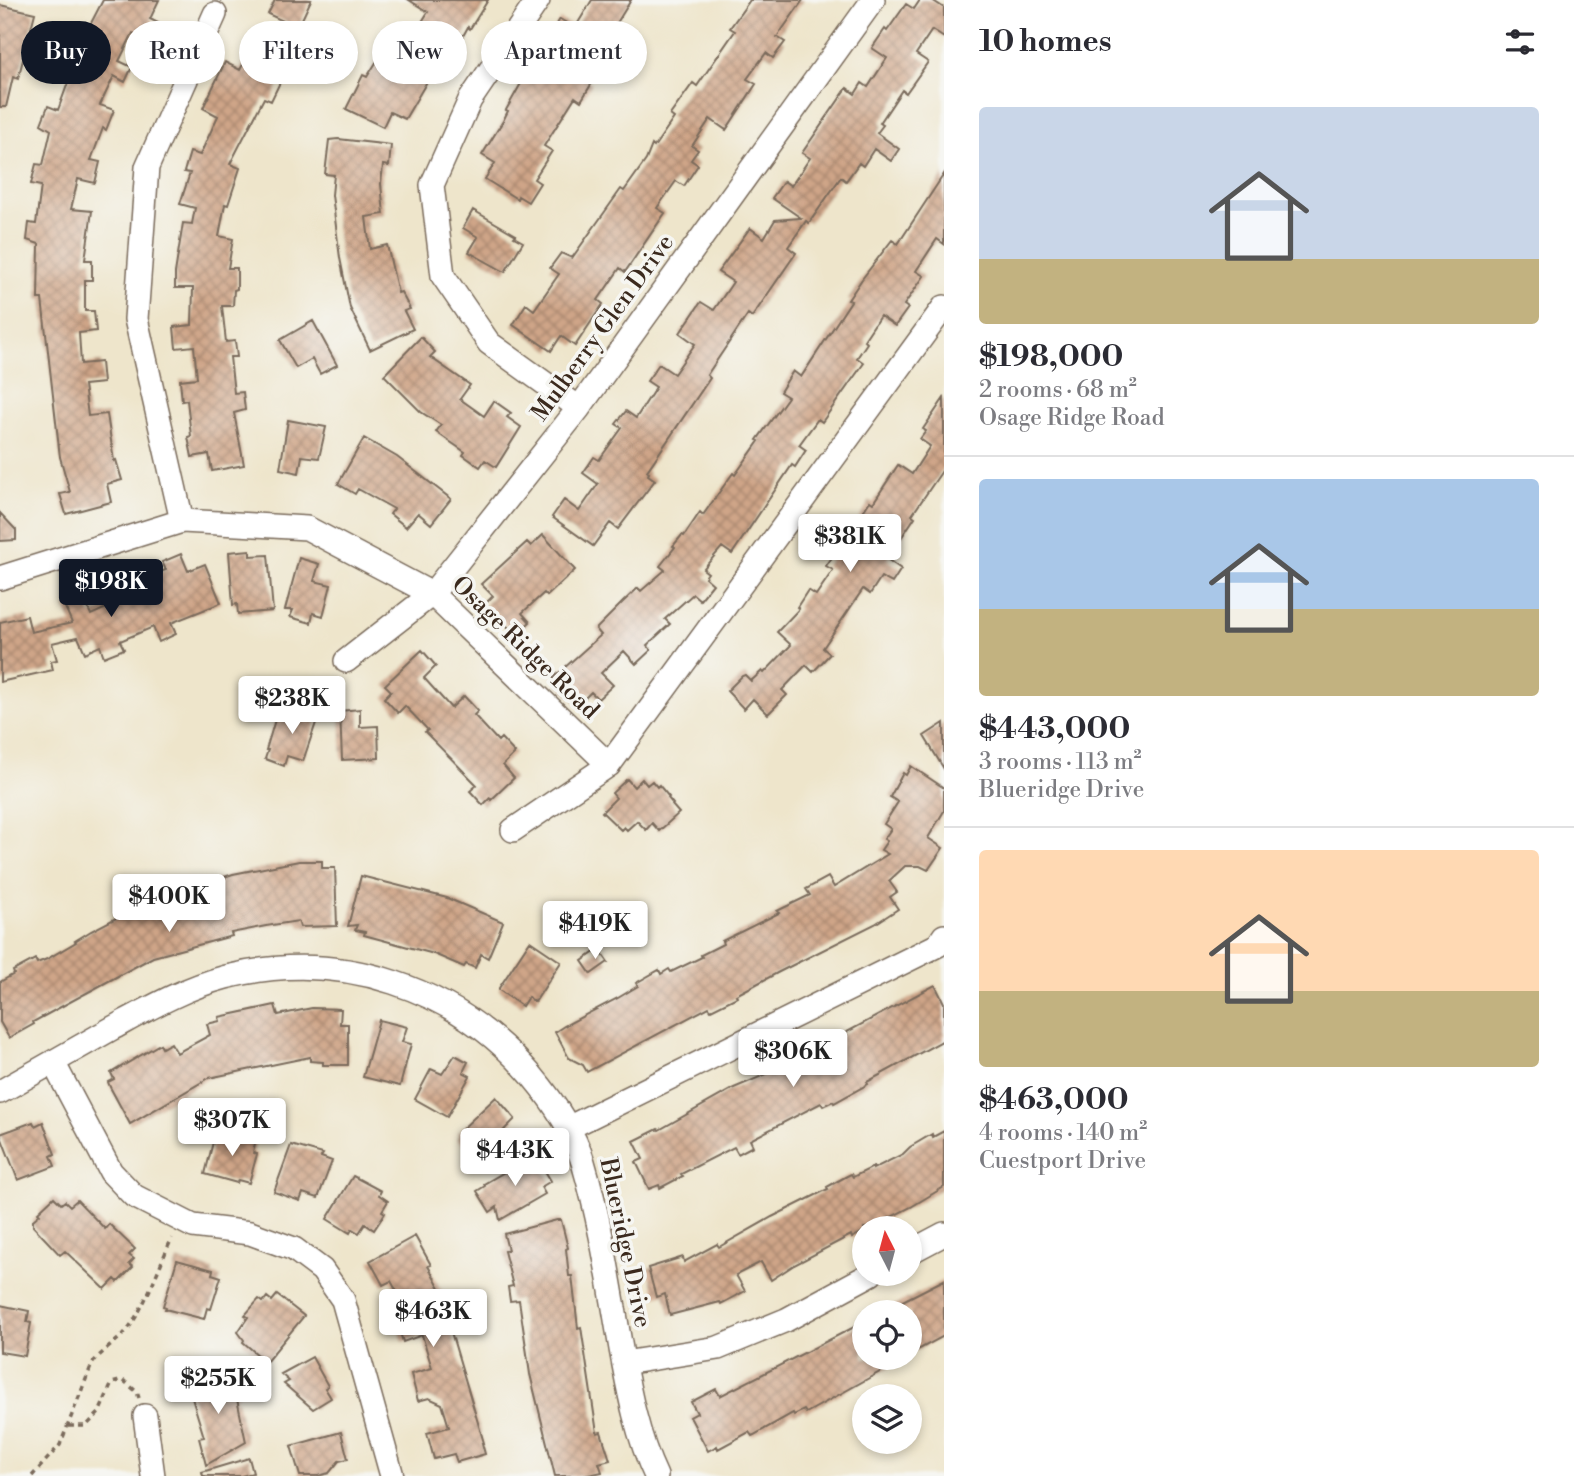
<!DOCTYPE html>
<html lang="en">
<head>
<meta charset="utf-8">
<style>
	body { margin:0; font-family:"Libre Bodoni",serif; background:#f2f2f3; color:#2b2b33; height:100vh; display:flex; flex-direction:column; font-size:26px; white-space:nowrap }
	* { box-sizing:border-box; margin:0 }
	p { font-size:23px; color:#7c7c81 }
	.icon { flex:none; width:38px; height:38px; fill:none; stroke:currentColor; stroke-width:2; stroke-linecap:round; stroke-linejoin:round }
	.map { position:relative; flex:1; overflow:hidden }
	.details { display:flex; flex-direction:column; background:#fff; width:630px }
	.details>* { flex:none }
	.banner { position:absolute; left:21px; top:21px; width:665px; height:63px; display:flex; gap:14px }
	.needle { width:46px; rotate:354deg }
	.controls { position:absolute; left:852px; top:1216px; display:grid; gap:14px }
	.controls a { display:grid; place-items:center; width:70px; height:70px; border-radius:50%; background:#fff; box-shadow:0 4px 10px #0003; font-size:35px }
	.price { position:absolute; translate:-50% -60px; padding:0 16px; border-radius:7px; background:#fff; color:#222; font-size:23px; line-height:46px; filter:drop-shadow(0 2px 4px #0008) }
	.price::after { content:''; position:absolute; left:50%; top:42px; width:21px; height:16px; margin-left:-10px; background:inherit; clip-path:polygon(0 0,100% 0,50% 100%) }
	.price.on { background:#111827; color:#fff }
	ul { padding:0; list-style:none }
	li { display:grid; align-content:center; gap:14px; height:371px; padding:0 35px }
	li+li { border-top:2px solid #e1e1e2 }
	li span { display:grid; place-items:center; height:217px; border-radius:7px; color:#555 }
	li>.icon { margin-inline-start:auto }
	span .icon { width:126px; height:126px; fill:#fffc; stroke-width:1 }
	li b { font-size:30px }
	h2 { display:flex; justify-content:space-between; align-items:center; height:84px; padding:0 35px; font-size:30px }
	.pill { padding:0 24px; border-radius:32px; background:#fff; box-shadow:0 4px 10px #0003; font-size:24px; line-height:63px }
	.pill.on { background:#111827; color:#fff }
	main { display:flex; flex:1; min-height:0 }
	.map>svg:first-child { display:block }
	.building { fill:url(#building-cross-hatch) }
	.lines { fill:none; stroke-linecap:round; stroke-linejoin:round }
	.minor-casing { stroke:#7a6b5b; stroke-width:26 }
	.path { stroke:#7a6b5b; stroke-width:3.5; stroke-dasharray:5 5; stroke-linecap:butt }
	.minor { stroke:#fff; stroke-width:23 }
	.labels { text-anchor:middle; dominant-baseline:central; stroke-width:7; stroke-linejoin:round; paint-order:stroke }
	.street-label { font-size:24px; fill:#3b2a1e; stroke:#f6f6f2 }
</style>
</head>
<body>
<main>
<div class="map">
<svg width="944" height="1476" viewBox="0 0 944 1476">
	<defs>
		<pattern id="building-cross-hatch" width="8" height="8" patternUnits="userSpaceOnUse" patternTransform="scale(1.75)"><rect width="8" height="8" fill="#cfa588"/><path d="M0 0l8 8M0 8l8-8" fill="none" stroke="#a9876f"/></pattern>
	</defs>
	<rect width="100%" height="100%" fill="#f6f6f2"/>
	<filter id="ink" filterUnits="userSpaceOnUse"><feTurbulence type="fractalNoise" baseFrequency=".0143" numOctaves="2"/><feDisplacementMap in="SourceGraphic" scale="14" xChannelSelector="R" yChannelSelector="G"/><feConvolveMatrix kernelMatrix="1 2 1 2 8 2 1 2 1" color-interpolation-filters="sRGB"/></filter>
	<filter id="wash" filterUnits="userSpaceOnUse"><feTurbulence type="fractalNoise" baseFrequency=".00686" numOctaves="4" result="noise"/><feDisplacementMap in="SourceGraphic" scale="28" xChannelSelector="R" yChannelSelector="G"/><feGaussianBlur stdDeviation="1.57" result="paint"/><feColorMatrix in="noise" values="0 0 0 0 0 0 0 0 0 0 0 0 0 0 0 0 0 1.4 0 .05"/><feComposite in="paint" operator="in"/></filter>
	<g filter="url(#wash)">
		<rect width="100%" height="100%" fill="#eee5cb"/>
		<g id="blocks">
			<!-- building -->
			<path class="building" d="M 103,0 L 159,0 L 150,19 L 158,23 L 149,41 L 133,33 L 119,61 L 132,67 L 125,82 L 114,76 L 100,105 L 114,110 L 106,130 L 103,128 L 91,160 L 100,162 L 95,183 L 78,179 L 71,209 L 92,211 L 85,260 L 92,260 L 92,280 L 85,280 L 85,311 L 94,311 L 96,331 L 79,333 L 81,364 L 101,362 L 103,383 L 84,385 L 88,416 L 107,414 L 114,461 L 116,460 L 122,480 L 107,484 L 111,502 L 66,514 L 60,494 L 70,492 L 60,457 L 42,299 L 38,299 L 39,244 L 27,240 L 29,223 L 36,224 L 41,186 L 31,184 L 36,164 L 43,165 L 51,130 L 41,124 L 48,106 L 58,110 L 70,77 L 62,74 L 71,55 L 79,59 L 94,27 L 90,25 Z
				M 275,0 L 311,0 L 298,28 L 268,14 Z
				M 409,0 L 488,0 L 470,29 L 468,27 L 463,36 L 452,29 L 426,70 L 432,73 L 405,119 L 390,112 L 383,127 L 346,109 L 363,75 L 367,77 L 397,29 L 412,38 L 428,12 Z
				M 592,0 L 631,0 L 585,75 L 587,77 L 586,79 L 592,83 L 581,101 L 575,97 L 544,146 L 552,151 L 534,179 L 540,183 L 528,202 L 518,196 L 517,199 L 485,179 L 495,163 L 482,155 L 503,121 L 508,111 L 506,110 L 532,64 L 537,67 L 554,40 L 549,37 L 560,19 L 575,28 Z
				M 750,0 L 803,0 L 777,37 L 785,42 L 773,58 L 766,53 L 747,79 L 756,84 L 726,130 L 710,119 L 692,146 L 698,150 L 691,160 L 698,165 L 684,186 L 676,181 L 657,208 L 665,213 L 625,272 L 620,268 L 598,300 L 603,304 L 575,346 L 561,336 L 551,351 L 513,325 L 526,304 L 534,310 L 559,274 L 550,268 L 561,253 L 572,258 L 621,189 L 624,191 L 646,160 L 652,145 L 654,147 L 674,118 L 670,115 L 693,83 L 697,86 L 735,31 L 730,28 Z
				M 920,0 L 932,0 L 944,8 L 944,38 L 932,30 L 916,54 L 928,62 L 906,93 L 902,90 L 880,123 L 883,125 L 877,133 L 899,149 L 891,161 L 874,149 L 863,166 L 859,163 L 846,181 L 841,177 L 809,223 L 806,221 L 788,247 L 796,253 L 752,317 L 748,314 L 707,375 L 710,378 L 647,471 L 649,473 L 648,475 L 655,480 L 618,529 L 610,523 L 593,546 L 552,517 L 564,500 L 579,511 L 598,484 L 583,473 L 594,457 L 599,460 L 622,428 L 616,424 L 626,411 L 636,418 L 656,387 L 647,381 L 659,364 L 674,374 L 695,344 L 680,333 L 701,302 L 714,310 L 733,282 L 718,272 L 750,228 L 764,238 L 775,220 L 801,218 L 772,198 L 784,181 L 791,186 L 810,158 L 802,153 L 847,88 L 855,94 L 862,83 L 868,87 L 887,58 L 872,48 L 885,29 L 887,31 L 906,4 L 914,9 Z
				M 0,5 L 35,13 L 18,79 L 13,77 L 6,107 L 0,107 Z
				M 259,49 L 281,61 L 279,66 L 286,70 L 271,101 L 264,98 L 230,164 L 240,168 L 228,205 L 225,204 L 219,236 L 233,239 L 228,268 L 237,268 L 237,289 L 234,290 L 233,306 L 222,306 L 226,342 L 235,341 L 237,357 L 230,357 L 234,393 L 243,392 L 245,410 L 234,413 L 244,465 L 212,471 L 209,454 L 192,457 L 188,437 L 191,436 L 187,400 L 182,401 L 180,380 L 197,378 L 194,346 L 176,348 L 174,327 L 192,325 L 193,288 L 175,288 L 175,273 L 183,223 L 192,224 L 195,208 L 180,204 L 190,173 L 184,172 L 190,152 L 200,155 L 218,116 L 203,108 L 225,62 L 240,70 L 248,55 L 254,58 Z
				M 338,139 L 391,145 L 389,166 L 383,165 L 381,184 L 384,214 L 366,217 L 370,249 L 387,245 L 398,293 L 401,292 L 410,309 L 404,311 L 413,329 L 370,350 L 350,308 L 340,258 L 332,195 L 334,175 L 325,174 L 329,140 Z
				M 944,174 L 944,244 L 937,239 L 916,271 L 924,276 L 904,305 L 908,308 L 895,326 L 880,316 L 864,340 L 867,343 L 857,358 L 864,363 L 822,422 L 818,419 L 799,445 L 806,450 L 795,467 L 792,465 L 732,554 L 722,547 L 703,569 L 708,573 L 705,577 L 713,584 L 700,600 L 693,594 L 665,619 L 670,624 L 647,645 L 651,650 L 636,664 L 624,651 L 601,673 L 613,685 L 598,699 L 591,692 L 578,705 L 553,678 L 601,635 L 596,629 L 624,601 L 638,588 L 641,591 L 665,570 L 660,566 L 675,547 L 673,546 L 682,535 L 684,536 L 700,512 L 703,515 L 733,473 L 735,475 L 759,441 L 757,440 L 788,397 L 780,392 L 793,371 L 801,377 L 851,301 L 848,300 L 862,279 L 892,240 L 898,244 Z
				M 473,210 L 516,235 L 514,237 L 523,242 L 505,272 L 469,252 L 478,237 L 463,228 Z
				M 313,321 L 337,365 L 320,374 L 312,359 L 296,368 L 280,340 Z
				M 421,337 L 435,352 L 430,357 L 470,385 L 460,399 L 484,416 L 494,401 L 511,413 L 507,417 L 521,427 L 496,467 L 485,460 L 480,467 L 463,455 L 465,452 L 436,432 L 441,425 L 421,412 L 384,375 Z
				M 944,398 L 944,468 L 912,515 L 915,517 L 887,559 L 901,569 L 892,583 L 881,577 L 870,594 L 863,589 L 823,648 L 830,654 L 813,672 L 806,665 L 782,690 L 787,695 L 768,714 L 753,699 L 744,709 L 727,691 L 742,676 L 745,675 L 751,681 L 762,671 L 764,673 L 791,645 L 777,632 L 799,609 L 797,607 L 808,590 L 816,595 L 833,570 L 826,566 L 838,549 L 841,551 L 860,525 L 856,522 L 870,501 L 873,503 L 898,465 L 912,474 L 930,446 L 920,439 L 926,431 L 923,429 Z
				M 288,420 L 326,427 L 319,458 L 302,456 L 299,473 L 280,469 Z
				M 364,438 L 397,457 L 451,499 L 431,524 L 418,513 L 406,527 L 390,514 L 394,509 L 358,489 L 355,494 L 338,484 Z
				M 0,513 L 16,530 L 16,540 L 0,541 Z
				M 543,535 L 575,570 L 547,596 L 544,593 L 522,613 L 530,622 L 516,635 L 485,604 L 493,596 L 481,584 L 527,542 L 531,546 Z
				M 250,550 L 250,556 L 268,555 L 273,611 L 238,614 L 237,604 L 233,605 L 229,552 Z
				M 181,554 L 188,571 L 205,564 L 221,603 L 171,623 L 176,634 L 159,642 L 153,627 L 120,641 L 124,649 L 104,657 L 100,646 L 85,653 L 78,637 L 52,643 L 57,660 L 51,661 L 53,670 L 0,682 L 0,622 L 27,616 L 31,632 L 72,623 L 65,607 L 84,599 L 91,615 L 124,600 L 118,586 L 166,570 L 162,562 Z
				M 299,558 L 319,564 L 314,581 L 331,585 L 323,616 L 313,613 L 311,623 L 290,617 L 293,610 L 285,610 Z
				M 422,650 L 436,666 L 424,678 L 451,708 L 464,696 L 478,711 L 474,715 L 498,741 L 501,738 L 515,753 L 503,765 L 514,778 L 491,800 L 490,798 L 483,805 L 470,791 L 477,785 L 425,732 L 428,730 L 405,706 L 398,713 L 384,698 L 391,691 L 385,685 Z
				M 300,704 L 320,711 L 303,761 L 287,756 L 284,766 L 265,759 L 268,750 L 266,750 L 277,713 L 295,719 Z
				M 360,709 L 360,727 L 378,726 L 379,758 L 342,760 L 340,711 Z
				M 944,723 L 944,769 L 924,736 Z
				M 911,766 L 944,788 L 944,811 L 928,838 L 943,848 L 928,870 L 920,866 L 905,866 L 889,881 L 897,892 L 890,897 L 898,909 L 875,924 L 779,972 L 736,995 L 737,997 L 711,1010 L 709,1007 L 587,1072 L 583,1065 L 569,1058 L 555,1032 L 564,1026 L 618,998 L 638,986 L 636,983 L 659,970 L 661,974 L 669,969 L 671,972 L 702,957 L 701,955 L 723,944 L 722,941 L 779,913 L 777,911 L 810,895 L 806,889 L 828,877 L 834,887 L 888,854 L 881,850 L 887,841 L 884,839 L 891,829 L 884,824 L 898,802 L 890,797 L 903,773 L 906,775 Z
				M 627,779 L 634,787 L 642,779 L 647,785 L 652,781 L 657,787 L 659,785 L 669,797 L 668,798 L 673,804 L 672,805 L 679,813 L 659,831 L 652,823 L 646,830 L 637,821 L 627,830 L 624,827 L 621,830 L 602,812 L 616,798 L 612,793 Z
				M 299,861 L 322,861 L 322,868 L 335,868 L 337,926 L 300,927 L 298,921 L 266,926 L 231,933 L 232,936 L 153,957 L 33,1022 L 34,1024 L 9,1038 L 0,1022 L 0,982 L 14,974 L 13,971 L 35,959 L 37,963 L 47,959 L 76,942 L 75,941 L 91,931 L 141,905 L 233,874 Z
				M 361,876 L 447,898 L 503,922 L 488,958 L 481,954 L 475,968 L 466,964 L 464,967 L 434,954 L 364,935 L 365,932 L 355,930 L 357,925 L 348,926 Z
				M 530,941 L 561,962 L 535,1002 L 528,997 L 522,1006 L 499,990 L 499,988 Z
				M 599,949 L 608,962 L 591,974 L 582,961 Z
				M 935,985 L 944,1003 L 944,1040 L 867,1082 L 868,1084 L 834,1103 L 833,1101 L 823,1106 L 821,1103 L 750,1140 L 753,1146 L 738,1154 L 734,1147 L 681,1174 L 683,1176 L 660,1188 L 659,1185 L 649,1189 L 636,1162 L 643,1159 L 634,1141 L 658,1129 L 659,1130 L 734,1088 L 776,1070 Z
				M 275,1005 L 278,1015 L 312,1008 L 341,1009 L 340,1024 L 348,1024 L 348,1065 L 323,1065 L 323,1062 L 310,1061 L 310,1057 L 209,1078 L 130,1124 L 110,1087 L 108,1082 L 114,1079 L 111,1073 L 160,1044 L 162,1048 L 171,1043 L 177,1053 L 210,1035 L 207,1024 L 220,1021 L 219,1017 Z
				M 379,1020 L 407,1027 L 402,1042 L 411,1044 L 400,1086 L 363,1077 Z
				M 455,1055 L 468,1062 L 463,1072 L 470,1076 L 447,1117 L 415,1099 L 431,1069 L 442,1074 Z
				M 496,1097 L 515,1119 L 504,1130 L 509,1136 L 483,1163 L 458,1139 L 458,1133 Z
				M 33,1122 L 35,1126 L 43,1122 L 55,1154 L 51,1156 L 55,1166 L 18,1180 L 0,1134 Z
				M 226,1131 L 256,1139 L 253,1153 L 257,1154 L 249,1183 L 238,1180 L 237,1183 L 205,1174 L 214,1138 L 224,1141 Z
				M 944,1131 L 944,1187 L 911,1207 L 870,1228 L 864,1228 L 864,1231 L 852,1238 L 851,1235 L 794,1265 L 771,1280 L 761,1262 L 736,1275 L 745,1291 L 721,1304 L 720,1302 L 670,1315 L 665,1294 L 656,1297 L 648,1268 L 683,1257 L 684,1262 L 717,1244 L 719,1247 L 772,1217 L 828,1189 L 827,1187 L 847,1176 L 851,1174 L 853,1177 L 873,1167 L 873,1169 L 903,1154 L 910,1147 L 932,1134 L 933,1137 Z
				M 291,1145 L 323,1154 L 321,1157 L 332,1161 L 318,1198 L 303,1193 L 300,1201 L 274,1192 Z
				M 532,1156 L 536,1156 L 551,1181 L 541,1187 L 545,1194 L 500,1220 L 497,1207 L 490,1212 L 477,1191 L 485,1186 L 484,1184 Z
				M 353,1176 L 381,1191 L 379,1195 L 388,1201 L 382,1211 L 385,1213 L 374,1230 L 365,1224 L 359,1233 L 352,1229 L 350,1233 L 327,1219 Z
				M 54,1197 L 61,1204 L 65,1201 L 70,1206 L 77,1200 L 105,1229 L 109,1224 L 135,1249 L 129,1255 L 134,1259 L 129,1264 L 133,1267 L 118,1282 L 115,1279 L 105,1289 L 65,1251 L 60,1255 L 33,1226 L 33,1220 L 40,1214 L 38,1212 Z
				M 557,1220 L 561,1220 L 568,1248 L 566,1249 L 569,1276 L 572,1276 L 578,1328 L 581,1327 L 597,1433 L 601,1432 L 610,1460 L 599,1463 L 602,1472 L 584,1476 L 555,1476 L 530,1374 L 519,1300 L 510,1301 L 508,1287 L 513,1286 L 504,1251 L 508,1250 L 504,1234 Z
				M 415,1236 L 431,1265 L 428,1266 L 445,1297 L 454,1323 L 449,1325 L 484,1443 L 482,1443 L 485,1454 L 457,1462 L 454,1454 L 434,1459 L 427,1433 L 449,1427 L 442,1404 L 429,1398 L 418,1401 L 411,1374 L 432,1368 L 422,1335 L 403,1342 L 397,1323 L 402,1322 L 399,1314 L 408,1311 L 391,1281 L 383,1285 L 370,1261 Z
				M 177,1260 L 213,1270 L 212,1274 L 221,1277 L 211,1309 L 207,1308 L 204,1319 L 165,1309 L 166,1307 L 163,1306 Z
				M 944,1280 L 944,1336 L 916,1351 L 910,1339 L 910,1312 L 881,1312 Z
				M 277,1295 L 304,1316 L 266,1362 L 243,1342 L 244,1340 L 238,1332 L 248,1317 L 245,1315 L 259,1299 L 263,1302 L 267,1297 L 272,1301 Z
				M 0,1305 L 29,1311 L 27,1322 L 31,1323 L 25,1356 L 0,1352 Z
				M 864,1322 L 864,1358 L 905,1358 L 806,1413 L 804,1410 L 794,1415 L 793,1413 L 754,1435 L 752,1436 L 749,1432 L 718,1449 L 717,1446 L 708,1451 L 690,1417 L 697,1413 L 691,1402 L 716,1389 L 720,1396 Z
				M 312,1357 L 328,1386 L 325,1388 L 331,1398 L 313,1409 L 284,1384 L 289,1381 L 281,1374 Z
				M 223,1375 L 240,1384 L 241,1392 L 234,1400 L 237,1399 L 246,1442 L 206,1465 L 199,1438 L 204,1437 L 188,1385 Z
				M 341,1432 L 348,1459 L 339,1461 L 329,1473 L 318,1476 L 300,1476 L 291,1446 Z
				M 249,1458 L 253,1473 L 241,1476 L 203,1476 L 202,1472 Z"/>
		</g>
	</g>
	<g filter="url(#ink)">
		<use href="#blocks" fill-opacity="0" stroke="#7a6b5b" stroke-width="2"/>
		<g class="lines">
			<defs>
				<path id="minor" d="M 538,0 L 470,100 L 432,185 L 443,276 L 489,343 L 579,408
					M 182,521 L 136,319 L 147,167 L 215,14
					M 0,578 L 182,521 L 307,528 L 432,594 L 609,765
					M 346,661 L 432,594 L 579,408 L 873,0
					M 513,830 L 609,765 L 944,307
					M 53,1062 L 111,1172 L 134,1196 L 193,1226 L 250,1233 L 294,1249 L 322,1270 L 343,1300 L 392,1476
					M 0,1092 C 37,1071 74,1050 111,1029 C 148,1009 184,988 226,977 C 340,948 456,987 532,1076 C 553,1101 573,1130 583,1162 C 601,1223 610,1286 621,1349 C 629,1392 637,1436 656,1476
					M 568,1128 L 938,945 L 944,936
					M 910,1252 L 944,1234
					M 624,1363 L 718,1348 L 786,1320 L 871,1274
					M 145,1416 L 153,1476"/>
			</defs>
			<!-- minor casing -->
			<use href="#minor" class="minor-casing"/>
			<!-- path -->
			<path class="path" d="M 69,1426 L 86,1426 L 99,1413 L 112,1383 L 123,1380 L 137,1392 L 139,1398
				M 32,1476 L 60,1445 L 92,1364 C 103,1349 120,1341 130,1326 C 148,1300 159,1266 172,1238"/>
			<!-- minor -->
			<use href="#minor" class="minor"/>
		</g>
	</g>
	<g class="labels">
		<!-- street labels -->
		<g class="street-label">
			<text transform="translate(603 328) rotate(-54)">Mulberry Glen Drive</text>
			<text transform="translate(525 648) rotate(44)">Osage Ridge Road</text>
			<text transform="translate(625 1243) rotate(78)">Blueridge Drive</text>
		</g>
	</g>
</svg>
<div class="controls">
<a><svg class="needle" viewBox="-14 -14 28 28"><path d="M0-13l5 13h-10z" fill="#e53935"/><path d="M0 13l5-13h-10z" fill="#7c7c81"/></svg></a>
<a><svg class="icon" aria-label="locate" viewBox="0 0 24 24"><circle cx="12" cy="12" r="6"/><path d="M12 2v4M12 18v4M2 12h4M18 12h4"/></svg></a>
<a><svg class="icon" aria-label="layers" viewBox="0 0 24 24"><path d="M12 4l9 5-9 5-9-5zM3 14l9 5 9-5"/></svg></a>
</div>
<b class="price" style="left:850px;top:574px">$381K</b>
<b class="price on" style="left:111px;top:619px">$198K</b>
<b class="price" style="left:292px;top:736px">$238K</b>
<b class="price" style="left:169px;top:934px">$400K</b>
<b class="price" style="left:595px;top:961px">$419K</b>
<b class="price" style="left:793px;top:1089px">$306K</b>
<b class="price" style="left:232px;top:1158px">$307K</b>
<b class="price" style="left:515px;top:1188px">$443K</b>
<b class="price" style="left:433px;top:1349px">$463K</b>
<b class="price" style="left:218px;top:1416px">$255K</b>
<div class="banner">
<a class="pill on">Buy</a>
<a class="pill">Rent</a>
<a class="pill">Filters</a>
<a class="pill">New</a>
<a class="pill">Apartment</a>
</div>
</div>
<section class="details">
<h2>10 homes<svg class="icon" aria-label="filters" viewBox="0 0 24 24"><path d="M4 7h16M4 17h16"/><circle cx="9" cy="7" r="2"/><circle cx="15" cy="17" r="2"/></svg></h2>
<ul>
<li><span style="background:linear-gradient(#c9d6e8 70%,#c2b280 0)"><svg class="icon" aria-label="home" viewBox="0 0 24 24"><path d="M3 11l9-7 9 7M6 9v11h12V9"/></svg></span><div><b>$198,000</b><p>2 rooms · 68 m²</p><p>Osage Ridge Road</p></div></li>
<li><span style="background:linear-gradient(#a9c7e8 60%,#c2b280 0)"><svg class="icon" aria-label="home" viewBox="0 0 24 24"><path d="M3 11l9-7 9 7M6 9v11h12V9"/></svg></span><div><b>$443,000</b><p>3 rooms · 113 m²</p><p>Blueridge Drive</p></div></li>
<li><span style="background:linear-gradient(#ffd9b3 65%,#c2b280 0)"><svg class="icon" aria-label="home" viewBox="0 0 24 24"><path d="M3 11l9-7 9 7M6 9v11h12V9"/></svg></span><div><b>$463,000</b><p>4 rooms · 140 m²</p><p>Cuestport Drive</p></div></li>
</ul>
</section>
</main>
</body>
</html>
